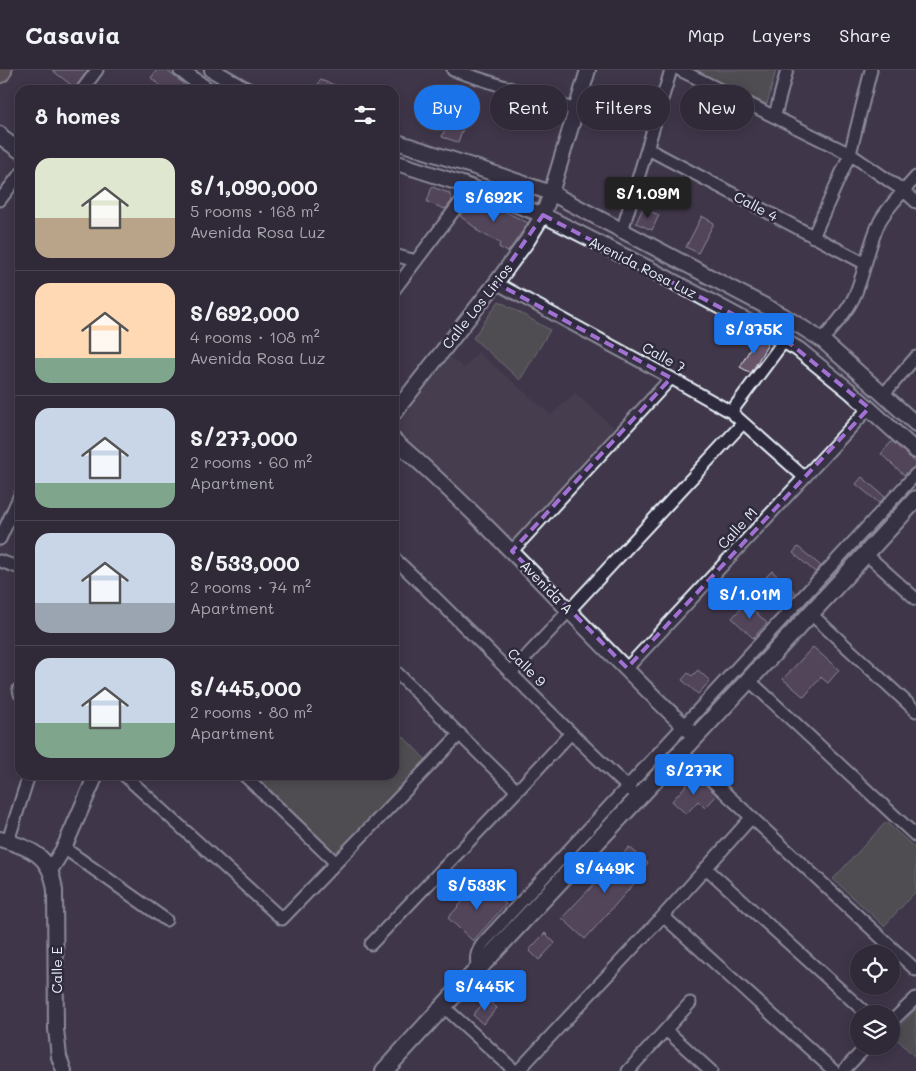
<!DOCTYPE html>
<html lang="en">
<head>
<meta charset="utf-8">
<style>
	body { margin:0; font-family:Mali,sans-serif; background:#383140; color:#f1f3f6; height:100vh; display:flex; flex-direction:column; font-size:19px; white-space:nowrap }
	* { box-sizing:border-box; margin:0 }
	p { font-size:16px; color:#a8a6ae }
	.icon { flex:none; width:28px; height:28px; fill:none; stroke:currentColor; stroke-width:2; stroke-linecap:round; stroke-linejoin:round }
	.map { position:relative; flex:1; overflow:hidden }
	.sheet { position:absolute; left:15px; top:15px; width:384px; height:695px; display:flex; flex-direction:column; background:#302938; border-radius:15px; box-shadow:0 2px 12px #0003,0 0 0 1px #4b4553 }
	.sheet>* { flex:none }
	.top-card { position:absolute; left:414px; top:15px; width:426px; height:45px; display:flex; gap:10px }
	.tools { position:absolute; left:850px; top:875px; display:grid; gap:10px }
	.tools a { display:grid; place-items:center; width:50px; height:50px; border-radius:50%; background:#302938; box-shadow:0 2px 12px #0003,0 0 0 1px #4b4553; font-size:25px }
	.price { position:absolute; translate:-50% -42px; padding:0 11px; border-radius:5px; background:#1a73e8; color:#fff; font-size:16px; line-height:32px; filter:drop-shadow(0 1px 2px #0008) }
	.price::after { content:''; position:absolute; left:50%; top:30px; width:15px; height:11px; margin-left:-8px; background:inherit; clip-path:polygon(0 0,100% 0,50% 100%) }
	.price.current { background:#222; color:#fff }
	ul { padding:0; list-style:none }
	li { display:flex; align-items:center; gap:15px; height:125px; padding:0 20px }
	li+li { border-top:1px solid #4b4553 }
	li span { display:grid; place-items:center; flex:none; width:140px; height:100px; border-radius:15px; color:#555 }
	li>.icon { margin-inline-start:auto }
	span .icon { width:60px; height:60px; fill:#fffc; stroke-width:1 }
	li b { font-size:21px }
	h2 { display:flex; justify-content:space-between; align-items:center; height:60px; padding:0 20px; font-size:21px }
	.pill { padding:0 18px; border-radius:22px; background:#302938; box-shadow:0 2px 12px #0003,0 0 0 1px #4b4553; font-size:18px; line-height:45px }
	.pill.current { background:#1a73e8; color:#fff }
	header { display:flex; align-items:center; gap:30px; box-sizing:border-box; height:70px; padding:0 25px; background:#302938; border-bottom:1px solid #4b4553 }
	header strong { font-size:24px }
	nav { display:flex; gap:28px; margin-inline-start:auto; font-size:18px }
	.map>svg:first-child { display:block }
	.built { fill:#4f4457 }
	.green { fill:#62675a; stroke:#a5aca9 }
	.building { fill:#69546a; stroke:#e8f1f8 }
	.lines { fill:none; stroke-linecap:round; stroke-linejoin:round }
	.minor-casing { stroke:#e8f1f8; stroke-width:15 }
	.tertiary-casing { stroke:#e8f1f8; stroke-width:18 }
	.secondary-casing { stroke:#e8f1f8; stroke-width:20 }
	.trunk-casing { stroke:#e8f1f8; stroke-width:22 }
	.minor { stroke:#2f2a3d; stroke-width:11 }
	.tertiary { stroke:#2f2a3d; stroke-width:14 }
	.secondary { stroke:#2f2a3d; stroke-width:16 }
	.trunk { stroke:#776864; stroke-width:19 }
	.marked { fill:none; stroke:#a171d3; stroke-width:4; stroke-dasharray:10 6; stroke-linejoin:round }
	.labels { text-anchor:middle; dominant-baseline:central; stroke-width:5; stroke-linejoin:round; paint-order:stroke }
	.street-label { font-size:14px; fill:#e8f1f8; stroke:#2f2a3d }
</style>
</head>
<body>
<header>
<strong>Casavia</strong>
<nav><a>Map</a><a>Layers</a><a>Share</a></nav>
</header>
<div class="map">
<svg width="916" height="1001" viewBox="0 0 916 1001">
	<rect width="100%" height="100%" fill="#40374a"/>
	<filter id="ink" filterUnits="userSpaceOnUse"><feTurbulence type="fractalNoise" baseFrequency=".02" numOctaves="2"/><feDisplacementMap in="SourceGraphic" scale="10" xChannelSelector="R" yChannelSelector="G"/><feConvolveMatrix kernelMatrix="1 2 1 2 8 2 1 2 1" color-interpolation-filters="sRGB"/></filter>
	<g filter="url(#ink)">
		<!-- built -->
		<path class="built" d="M 478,282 L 551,345 L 575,323 L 619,362 L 518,482 L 394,361 L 394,356 L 450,287 L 464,298 Z"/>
		<!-- green -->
		<path class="green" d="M 693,0 L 776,0 L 767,34 Z
			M 499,231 L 550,260 L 520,310 L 473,268 Z
			M 394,657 L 426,690 L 336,783 L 255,705 L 394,705 Z
			M 886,752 L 916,779 L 916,821 L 884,856 L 833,809 Z
			M 916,939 L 916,988 L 892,964 Z"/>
		<!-- building -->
		<path class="building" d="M 52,0 L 88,0 L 75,18 Z
			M 157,0 L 166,0 L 183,13 L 184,20 L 166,20 L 151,8 Z
			M 320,10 L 344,18 L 344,20 L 316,20 Z
			M 447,53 L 463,58 L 458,72 L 442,67 Z
			M 432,117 L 449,123 L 452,131 L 445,139 L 427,132 Z
			M 473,128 L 492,135 L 528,153 L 508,182 L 499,177 L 500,173 L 476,160 L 477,159 L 460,146 Z
			M 643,138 L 659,145 L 652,160 L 636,153 Z
			M 702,146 L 714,153 L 698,183 L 686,177 Z
			M 756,268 L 768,274 L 751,303 L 740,297 Z
			M 892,371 L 915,392 L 915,397 L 911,399 L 904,405 L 881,384 Z
			M 862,407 L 885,427 L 879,433 L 856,414 Z
			M 798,477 L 821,496 L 815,502 L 793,483 Z
			M 772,501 L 795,522 L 790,528 L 766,507 Z
			M 746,533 L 767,553 L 753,568 L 732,548 Z
			M 813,577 L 839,600 L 828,613 L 821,607 L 804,627 L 783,609 Z
			M 698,600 L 710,611 L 698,624 L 682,610 L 688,603 L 692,606 Z
			M 698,708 L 717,725 L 705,738 L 698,731 L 686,744 L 672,731 L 691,710 Z
			M 629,777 L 648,793 L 637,806 L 639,808 L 585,869 L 562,848 L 599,809 L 600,810 Z
			M 481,811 L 506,834 L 473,871 L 448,848 Z
			M 545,863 L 555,873 L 539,890 L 529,880 Z
			M 487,929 L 497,938 L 483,954 L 473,945 Z"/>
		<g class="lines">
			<defs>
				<path id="minor" d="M 453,0 L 576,40
					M 680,0 L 850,84 L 904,121 L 916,132
					M 82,20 L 97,0
					M 775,45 L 787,0
					M 648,79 L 864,193
					M 0,130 L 20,104
					M 622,161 L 671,0
					M 813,167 L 850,84 L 871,0
					M 394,185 L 416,191
					M 496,213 L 671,308 L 731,342 L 804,407
					M 394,220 L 471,118
					M 822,270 C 833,257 846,244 854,227 C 865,203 868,175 880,151 C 889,135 904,121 916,107
					M 883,325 L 916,287
					M 731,342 L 784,271
					M 0,469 L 20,425
					M 512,481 L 671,308
					M 866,484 L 916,529
					M 394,488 C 475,564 550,646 632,721
					M 0,491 L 20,498
					M 811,544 L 916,641
					M 627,598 L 869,338
					M 394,600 L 517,721
					M 511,603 L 743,353
					M 750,611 L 916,766
					M 19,619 L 20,624
					M 681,682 L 916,900
					M 124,705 L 282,849 L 460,664
					M 244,705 L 336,793
					M 8,771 L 29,705
					M 64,778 L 166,850
					M 706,798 L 867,944
					M 663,846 L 834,1001
					M 371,874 L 517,721 L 571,663
					M 478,901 C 475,888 476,882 484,872 L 916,404
					M 444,937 L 515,1001
					M 891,952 L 916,928
					M 666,960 L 711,1001
					M 518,1001 L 663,846 L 751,748
					M 628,1001 L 690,933
					M 843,1001 L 867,976"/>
				<path id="tertiary" d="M 181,0 L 208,20
					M 212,0 L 247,20
					M 0,64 L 1,67 L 20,81
					M 394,71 L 478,98 L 551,123 L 784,246 L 822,270 L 916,354
					M 394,92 L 462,114 L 543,145 L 648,198 L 784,271 L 798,279 L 851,322 L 916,381
					M 394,343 L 496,213 L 527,171 L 543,145 L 551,123 L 588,0
					M 394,370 C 501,462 592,571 696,667
					M 0,769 C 32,779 51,785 55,821 L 56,959 L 59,987 L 64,1001
					M 51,799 L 64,778 L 96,705"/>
				<path id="secondary" d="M 384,1001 C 559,809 741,622 916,429"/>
				<path id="trunk" d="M 0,3 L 2,0"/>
			</defs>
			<!-- minor casing -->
			<use href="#minor" class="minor-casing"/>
			<!-- tertiary casing -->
			<use href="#tertiary" class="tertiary-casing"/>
			<!-- secondary casing -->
			<use href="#secondary" class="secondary-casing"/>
			<!-- trunk casing -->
			<use href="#trunk" class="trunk-casing"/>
			<!-- minor -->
			<use href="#minor" class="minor"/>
			<!-- tertiary -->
			<use href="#tertiary" class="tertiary"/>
			<!-- secondary -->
			<use href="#secondary" class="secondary"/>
			<!-- trunk -->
			<use href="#trunk" class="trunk"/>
		</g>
	</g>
	<!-- marked area -->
	<path d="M0 0H916V1001H0ZM 543,145 L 792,275 L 869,338 L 627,598 L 512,481 L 671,308 L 496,213 Z" fill="#40374a" fill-opacity=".55" fill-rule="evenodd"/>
	<path class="marked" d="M 543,145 L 792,275 L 869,338 L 627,598 L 512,481 L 671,308 L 496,213 Z"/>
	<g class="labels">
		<!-- street labels -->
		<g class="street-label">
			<text transform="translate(756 136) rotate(28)">Calle 4</text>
			<text transform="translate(643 197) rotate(27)">Avenida Rosa Luz</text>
			<text transform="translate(477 236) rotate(-52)">Calle Los Lirios</text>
			<text transform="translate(664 287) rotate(29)">Calle 7</text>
			<text transform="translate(737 458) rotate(-47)">Calle M</text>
			<text transform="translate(547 517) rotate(46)">Avenida A</text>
			<text transform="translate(527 597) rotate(45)">Calle 9</text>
			<text transform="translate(56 900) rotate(-90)">Calle E</text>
		</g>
	</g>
</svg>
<div class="tools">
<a><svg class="icon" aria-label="locate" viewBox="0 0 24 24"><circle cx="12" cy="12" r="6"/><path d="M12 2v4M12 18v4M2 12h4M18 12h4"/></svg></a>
<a><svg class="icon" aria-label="layers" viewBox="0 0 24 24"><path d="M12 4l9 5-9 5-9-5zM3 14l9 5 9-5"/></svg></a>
</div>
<b class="price current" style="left:648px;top:149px">S/1.09M</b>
<b class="price" style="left:494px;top:153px">S/692K</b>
<b class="price" style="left:754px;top:285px">S/375K</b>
<b class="price" style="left:750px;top:550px">S/1.01M</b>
<b class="price" style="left:694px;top:726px">S/277K</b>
<b class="price" style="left:605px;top:824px">S/449K</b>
<b class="price" style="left:477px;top:841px">S/533K</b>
<b class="price" style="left:485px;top:942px">S/445K</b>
<div class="top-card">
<a class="pill current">Buy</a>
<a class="pill">Rent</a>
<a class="pill">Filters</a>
<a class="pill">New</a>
</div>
<section class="sheet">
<h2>8 homes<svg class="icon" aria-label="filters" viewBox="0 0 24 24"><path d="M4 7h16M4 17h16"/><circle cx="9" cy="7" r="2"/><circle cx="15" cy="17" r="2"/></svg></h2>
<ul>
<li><span style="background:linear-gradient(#dfe7d0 60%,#b9a48a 0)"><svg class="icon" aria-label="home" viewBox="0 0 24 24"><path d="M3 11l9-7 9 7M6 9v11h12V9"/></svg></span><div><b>S/1,090,000</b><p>5 rooms · 168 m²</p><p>Avenida Rosa Luz</p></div></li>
<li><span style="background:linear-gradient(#ffd9b3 75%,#7fa58c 0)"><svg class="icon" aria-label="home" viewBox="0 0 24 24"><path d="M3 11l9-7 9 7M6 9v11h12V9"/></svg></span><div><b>S/692,000</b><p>4 rooms · 108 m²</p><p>Avenida Rosa Luz</p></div></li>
<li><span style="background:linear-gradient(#c9d6e8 75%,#7fa58c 0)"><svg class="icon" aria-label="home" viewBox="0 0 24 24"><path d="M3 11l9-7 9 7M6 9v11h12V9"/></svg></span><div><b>S/277,000</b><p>2 rooms · 60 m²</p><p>Apartment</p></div></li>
<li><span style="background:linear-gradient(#c9d6e8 70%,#9aa5b1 0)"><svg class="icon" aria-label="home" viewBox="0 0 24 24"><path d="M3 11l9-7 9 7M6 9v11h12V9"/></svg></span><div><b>S/533,000</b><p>2 rooms · 74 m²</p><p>Apartment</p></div></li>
<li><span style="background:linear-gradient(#c9d6e8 65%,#7fa58c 0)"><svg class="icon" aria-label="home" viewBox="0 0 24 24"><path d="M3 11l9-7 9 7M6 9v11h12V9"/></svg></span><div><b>S/445,000</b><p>2 rooms · 80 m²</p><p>Apartment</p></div></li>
</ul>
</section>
</div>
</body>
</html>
